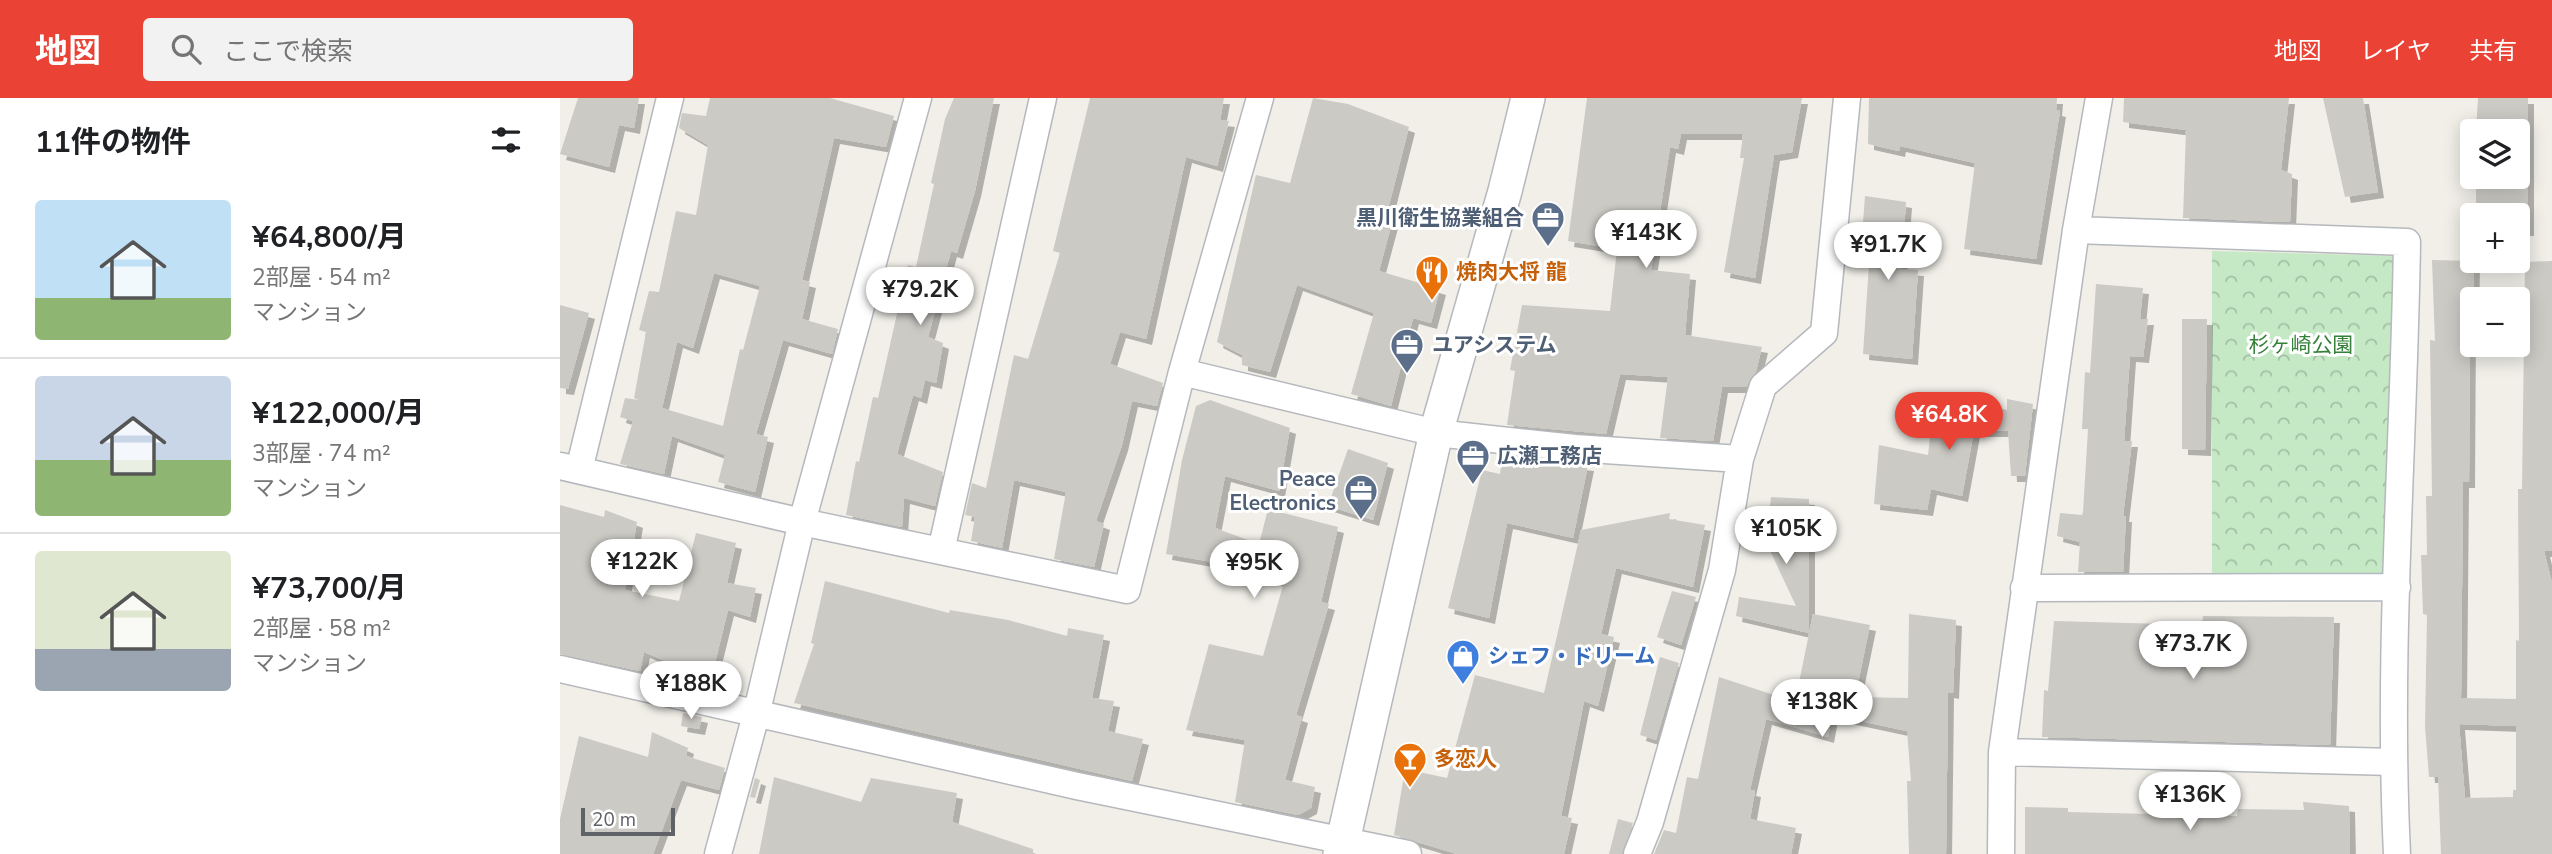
<!DOCTYPE html>
<html lang="ja">
<head>
<meta charset="utf-8">
<style>
	body { margin:0; font-family:"Nunito Sans","Noto Sans JP",sans-serif; background:#f2f2f2; color:#202124; height:100vh; display:flex; flex-direction:column; font-size:26px; white-space:nowrap }
	* { box-sizing:border-box; margin:0 }
	p { font-size:23px; color:#757577 }
	.icon { flex:none; width:38px; height:38px; fill:none; stroke:currentColor; stroke-width:2; stroke-linecap:round; stroke-linejoin:round }
	.map { position:relative; flex:1; overflow:hidden }
	.drawer { display:flex; flex-direction:column; background:#fff; width:560px }
	.drawer>* { flex:none }
	.controls { position:absolute; left:1900px; top:21px; display:grid; gap:14px }
	.controls a { display:grid; place-items:center; width:70px; height:70px; border-radius:7px; background:#fff; box-shadow:0 4px 18px #0003; font-size:35px }
	.scale { position:absolute; left:21px; bottom:18px; width:94px; box-sizing:border-box; padding-left:7px; border:4px solid #5f6368; border-top:0; font-size:19px; line-height:24px; white-space:nowrap; color:#5f6368; -webkit-text-stroke:5px #fff; paint-order:stroke }
	.price { position:absolute; translate:-50% -60px; padding:0 16px; border-radius:24px; background:#fff; color:#222; font-size:23px; line-height:46px; filter:drop-shadow(0 2px 4px #0008) }
	.price::after { content:''; position:absolute; left:50%; top:42px; width:21px; height:16px; margin-left:-10px; background:inherit; clip-path:polygon(0 0,100% 0,50% 100%) }
	.price.active { background:#ea4335; color:#fff }
	ul { padding:0; list-style:none }
	li { display:flex; align-items:center; gap:21px; height:175px; padding:0 35px }
	li+li { border-top:2px solid #e0e0e0 }
	li span { display:grid; place-items:center; flex:none; width:196px; height:140px; border-radius:7px; color:#555 }
	li>.icon { margin-inline-start:auto }
	span .icon { width:84px; height:84px; fill:#fffc; stroke-width:1 }
	li b { font-size:30px }
	h2 { display:flex; justify-content:space-between; align-items:center; height:84px; padding:0 35px; font-size:30px }
	header { display:flex; align-items:center; gap:42px; box-sizing:border-box; height:98px; padding:0 35px; background:#ea4335; color:#fff }
	header strong { font-size:33px }
	nav { display:flex; gap:38px; margin-inline-start:auto; font-size:24px }
	.search { width:490px; height:63px; background:#f2f2f2; display:flex; align-items:center; gap:18px; box-sizing:border-box; padding:0 24px; border-radius:7px; color:#757577; font-size:26px }
	main { display:flex; flex:1; min-height:0 }
	.map>svg:first-child { display:block }
	.park { fill:url(#park-crowns) }
	.building { fill:#cccac5; fill-rule:evenodd; filter:url(#shadow) }
	.lines { fill:none; stroke-linecap:round; stroke-linejoin:round }
	.minor-casing { stroke:#b5b8bc; stroke-width:29 }
	.tertiary-casing { stroke:#b5b8bc; stroke-width:36 }
	.minor { stroke:#fff; stroke-width:26 }
	.tertiary { stroke:#fff; stroke-width:33 }
	.labels { text-anchor:middle; dominant-baseline:central; stroke-width:6; stroke-linejoin:round; paint-order:stroke }
	.service-label { font-size:21px; font-weight:bold; fill:#4e5e75; stroke:#fff; text-anchor:end }
	.food-label { font-size:21px; font-weight:bold; fill:#c56008; stroke:#fff; text-anchor:start }
	.park-label { font-size:21px; fill:#348238; stroke:#fff }
	.shop-label { font-size:21px; font-weight:bold; fill:#366cbe; stroke:#fff; text-anchor:start }
</style>
</head>
<body>
<header>
<strong>地図</strong>
<div class="search"><svg class="icon" aria-label="search" viewBox="0 0 24 24"><circle cx="10" cy="10" r="6"/><path d="M15 15l6 6"/></svg>ここで検索</div>
<nav><a>地図</a><a>レイヤ</a><a>共有</a></nav>
</header>
<main>
<section class="drawer">
<h2>11件の物件<svg class="icon" aria-label="filters" viewBox="0 0 24 24"><path d="M4 7h16M4 17h16"/><circle cx="9" cy="7" r="2"/><circle cx="15" cy="17" r="2"/></svg></h2>
<ul>
<li><span style="background:linear-gradient(#bfe0f5 70%,#8fb573 0)"><svg class="icon" aria-label="home" viewBox="0 0 24 24"><path d="M3 11l9-7 9 7M6 9v11h12V9"/></svg></span><div><b>¥64,800/月</b><p>2部屋 · 54 m²</p><p>マンション</p></div></li>
<li><span style="background:linear-gradient(#c9d6e8 60%,#8fb573 0)"><svg class="icon" aria-label="home" viewBox="0 0 24 24"><path d="M3 11l9-7 9 7M6 9v11h12V9"/></svg></span><div><b>¥122,000/月</b><p>3部屋 · 74 m²</p><p>マンション</p></div></li>
<li><span style="background:linear-gradient(#dfe7d0 70%,#9aa5b1 0)"><svg class="icon" aria-label="home" viewBox="0 0 24 24"><path d="M3 11l9-7 9 7M6 9v11h12V9"/></svg></span><div><b>¥73,700/月</b><p>2部屋 · 58 m²</p><p>マンション</p></div></li>
</ul>
</section>
<div class="map">
<svg width="1992" height="756" viewBox="0 0 1992 756">
	<defs>
		<pattern id="park-crowns" width="20" height="18" patternUnits="userSpaceOnUse" patternTransform="scale(1.75)"><rect width="20" height="18" fill="#c5e8c5"/><path d="M2 6a3 3 0 1 1 6 0M12 15a3 3 0 1 1 6 0" fill="none" stroke="#a3c0a4"/></pattern>
		<filter id="shadow"><feDropShadow dx="6" dy="6" stdDeviation="0" flood-color="#0004"/></filter>
	</defs>
	<rect width="100%" height="100%" fill="#f1efe8"/>
	<!-- park -->
	<path class="park" d="M 1652,153 L 1833,158 L 1825,481 L 1652,482 Z"/>
	<!-- building -->
	<path class="building" d="M 18,0 L 79,0 L 74,30 L 59,27 L 49,69 L 0,56 Z
		M 150,0 L 270,0 L 334,18 L 326,49 L 274,40 L 242,182 L 250,184 L 242,221 L 278,231 L 272,256 L 223,242 L 196,336 L 208,339 L 195,394 L 158,384 L 165,357 L 112,338 L 104,376 L 60,366 L 73,323 L 60,319 L 65,300 L 79,302 L 74,300 L 86,234 L 79,232 L 89,193 L 99,194 L 116,113 L 136,117 L 148,47 L 119,30 L 122,15 L 146,18 ZM 154,175 L 200,188 L 183,252 L 180,251 L 163,328 L 102,310 L 117,244 L 133,250 Z
		M 394,0 L 434,0 L 415,93 L 397,155 L 391,153 L 368,239 L 383,245 L 376,285 L 365,282 L 361,300 L 353,297 L 337,356 L 383,374 L 375,408 L 344,400 L 342,429 L 286,417 L 296,363 L 299,364 L 313,299 L 318,300 L 348,167 L 356,169 L 374,86 L 371,85 L 385,21 Z
		M 530,0 L 664,0 L 660,22 L 669,23 L 657,68 L 626,59 L 586,241 L 560,234 L 550,266 L 603,285 L 597,308 L 572,303 L 562,347 L 536,423 L 544,426 L 534,469 L 494,461 L 506,394 L 454,382 L 442,450 L 411,443 L 415,419 L 405,417 L 412,385 L 426,390 L 454,257 L 468,261 L 500,155 L 493,153 Z
		M 753,0 L 788,6 L 849,29 L 827,115 L 834,117 L 819,173 L 880,191 L 871,225 L 853,220 L 831,308 L 791,296 L 814,215 L 737,187 L 710,274 L 682,267 L 682,257 L 657,244 L 696,77 L 730,85 Z
		M 1027,0 L 1242,0 L 1232,54 L 1214,57 L 1195,180 L 1164,174 L 1184,60 L 1180,60 L 1183,36 L 1121,36 L 1118,51 L 1110,49 L 1091,172 L 1130,176 L 1125,237 L 1202,249 L 1196,273 L 1186,289 L 1162,289 L 1153,343 L 1100,340 L 1108,279 L 1060,276 L 1046,336 L 947,327 L 955,273 L 950,272 L 962,207 L 1050,213 L 1057,151 L 1008,143 Z
		M 1309,0 L 1497,0 L 1496,12 L 1500,13 L 1476,161 L 1404,151 L 1415,65 L 1340,48 L 1339,53 L 1308,46 Z
		M 1564,0 L 1729,0 L 1721,72 L 1732,76 L 1730,124 L 1623,120 L 1626,32 L 1563,24 Z
		M 1763,0 L 1803,0 L 1818,94 L 1785,99 Z
		M 1918,0 L 1968,0 L 1968,132 L 1958,132 L 1958,117 L 1916,117 L 1916,79 L 1958,79 L 1958,33 L 1916,33 Z
		M 1305,98 L 1346,104 L 1341,171 L 1358,172 L 1352,261 L 1303,256 L 1310,151 L 1301,150 Z
		M 1872,162 L 1914,163 L 1913,217 L 1910,217 L 1909,384 L 1903,384 L 1901,600 L 1956,601 L 1956,542 L 1959,543 L 1958,391 L 1962,391 L 1965,164 L 1992,163 L 1992,453 L 1984,453 L 1992,485 L 1992,756 L 1881,756 L 1878,679 L 1869,679 L 1865,628 L 1867,517 L 1863,516 L 1861,457 L 1867,457 L 1866,398 L 1872,398 L 1870,242 L 1875,243 ZM 1899,626 L 1956,628 L 1956,692 L 1953,692 L 1953,699 L 1905,700 Z
		M 1536,186 L 1583,190 L 1580,221 L 1588,221 L 1583,259 L 1570,258 L 1564,343 L 1572,343 L 1563,418 L 1566,418 L 1563,474 L 1518,474 L 1520,444 L 1497,438 L 1500,415 L 1522,417 L 1523,414 L 1528,331 L 1522,331 L 1525,274 L 1530,275 Z
		M 0,207 L 29,215 L 8,291 L 0,290 Z
		M 1622,221 L 1647,221 L 1645,352 L 1622,351 Z
		M 1375,297 L 1447,312 L 1447,301 L 1473,306 L 1465,378 L 1451,378 L 1448,333 L 1414,333 L 1402,398 L 1371,391 L 1367,412 L 1314,406 L 1319,347 L 1368,357 Z
		M 650,302 L 730,330 L 719,393 L 665,378 L 655,430 L 699,446 L 708,411 L 778,429 L 761,504 L 769,506 L 736,617 L 742,619 L 725,682 L 755,689 L 751,710 L 738,717 L 675,704 L 685,642 L 626,632 L 649,546 L 703,558 L 724,484 L 692,476 L 693,471 L 606,456 L 622,362 L 636,308 Z
		M 788,351 L 828,365 L 813,422 L 768,408 Z
		M 942,358 L 1028,367 L 1013,440 L 947,425 L 929,520 L 888,510 L 922,372 L 940,376 Z
		M 1211,399 L 1249,401 L 1249,535 L 1176,518 L 1179,499 L 1236,508 L 1206,444 Z
		M 0,407 L 44,419 L 45,412 L 77,424 L 65,492 L 119,503 L 136,435 L 176,445 L 167,485 L 196,490 L 190,519 L 168,512 L 149,589 L 128,584 L 129,573 L 84,554 L 80,573 L 0,556 Z
		M 1110,415 L 1109,421 L 1145,427 L 1133,489 L 1056,470 L 1041,536 L 1054,539 L 1038,608 L 1024,603 L 1001,718 L 1012,720 L 1004,756 L 897,756 L 834,737 L 845,671 L 887,680 L 915,577 L 984,595 L 1021,432 Z
		M 265,483 L 389,515 L 390,512 L 448,522 L 507,538 L 508,530 L 544,537 L 532,600 L 554,603 L 548,633 L 583,641 L 572,683 L 234,605 L 254,546 L 251,545 Z
		M 1112,493 L 1136,499 L 1121,547 L 1097,539 Z
		M 1253,516 L 1310,527 L 1295,599 L 1348,600 L 1349,516 L 1396,522 L 1393,595 L 1388,594 L 1386,756 L 1349,756 L 1347,683 L 1351,683 L 1347,633 L 1272,617 L 1268,639 L 1206,621 L 1190,692 L 1195,693 L 1190,721 L 1236,730 L 1231,756 L 1094,756 L 1104,732 L 1116,735 L 1127,679 L 1138,681 L 1159,579 L 1235,604 Z
		M 1643,518 L 1774,519 L 1770,647 L 1482,639 L 1484,592 L 1488,593 L 1494,523 L 1642,527 Z
		M 1100,559 L 1119,565 L 1096,642 L 1080,637 Z
		M 123,615 L 142,619 L 139,631 L 121,628 Z
		M 92,634 L 128,650 L 126,658 L 165,670 L 159,692 L 121,682 L 93,756 L 0,756 L 0,721 L 19,638 L 88,659 Z
		M 214,679 L 301,704 L 311,680 L 397,695 L 392,724 L 473,751 L 473,756 L 199,756 Z
		M 195,680 L 200,682 L 195,700 L 190,699 Z
		M 1743,704 L 1789,708 L 1790,756 L 1465,756 L 1465,709 L 1508,710 L 1508,714 L 1677,718 L 1678,711 L 1744,712 Z
		M 1058,721 L 1073,725 L 1062,756 L 1049,756 Z"/>
	<g class="lines">
		<defs>
			<path id="minor" d="M 1516,132 L 1847,144 C 1844,348 1827,552 1837,756
				M 622,274 L 876,335 L 1015,350 L 1180,361
				M 0,368 L 242,424 L 567,492 L 622,274 L 700,0
				M 19,372 L 110,0
				M 381,453 L 483,0
				M 1464,490 L 1837,489
				M 0,571 L 517,688 L 848,756
				M 1442,654 L 1833,664
				M 158,756 L 196,617 L 242,424 L 358,0
				M 1077,756 L 1090,724 L 1162,472 L 1180,361 L 1203,288 L 1264,235 L 1287,0
				M 1441,756 L 1442,654 L 1516,132 L 1539,0"/>
			<path id="tertiary" d="M 780,756 L 876,335 L 945,93 L 968,0"/>
		</defs>
		<!-- minor casing -->
		<use href="#minor" class="minor-casing"/>
		<!-- tertiary casing -->
		<use href="#tertiary" class="tertiary-casing"/>
		<!-- minor -->
		<use href="#minor" class="minor"/>
		<!-- tertiary -->
		<use href="#tertiary" class="tertiary"/>
	</g>
	<!-- icons -->
	<defs>
		<symbol id="office-pin" viewBox="-11 -11 22 30"><path d="M0 17L-7.5 6A9.5 9.5 0 1 1 7.5 6Z" fill="#5c6f8a" stroke="#fff"/><path d="M-6-3h4V-5.5h4V-3h4V5H-6ZM-1-4.5V-3h2v-1.5ZM-6 0V1H6V0Z" fill="#fff"/></symbol>
		<symbol id="restaurant-pin" viewBox="-11 -11 22 30"><path d="M0 17L-7.5 6A9.5 9.5 0 1 1 7.5 6Z" fill="#e8710a" stroke="#fff"/><path d="M-5-6h1v4h1v-4h1v4h1v-4h1v5L-1.5 .5V6h-2V.5L-5-1ZM5-6V6H3V1.5H1.5Q1.5-4 5-6Z" fill="#fff"/></symbol>
		<symbol id="shop-pin" viewBox="-11 -11 22 30"><path d="M0 17L-7.5 6A9.5 9.5 0 1 1 7.5 6Z" fill="#3f7fe0" stroke="#fff"/><path d="M-5-2.5h2.3a2.7 3.5 0 0 1 5.4 0H5L5.5 6h-11ZM-1.5-2.5h3a1.5 2.3 0 0 0-3 0Z" fill="#fff"/></symbol>
		<symbol id="bar-pin" viewBox="-11 -11 22 30"><path d="M0 17L-7.5 6A9.5 9.5 0 1 1 7.5 6Z" fill="#e8710a" stroke="#fff"/><path d="M-6-5H6L.8 .8V4.5H3.5V6h-7V4.5H-.8V.8Z" fill="#fff"/></symbol>
	</defs>
	<g fill-rule="evenodd">
		<use href="#office-pin" x="969" y="101" width="38" height="52"/>
		<use href="#restaurant-pin" x="853" y="155" width="38" height="52"/>
		<use href="#office-pin" x="828" y="228" width="38" height="52"/>
		<use href="#office-pin" x="894" y="339" width="38" height="52"/>
		<use href="#office-pin" x="782" y="374" width="38" height="52"/>
		<use href="#shop-pin" x="884" y="539" width="38" height="52"/>
		<use href="#bar-pin" x="831" y="642" width="38" height="52"/>
	</g>
	<g class="labels">
		<!-- service labels -->
		<g class="service-label">
			<text x="964" y="120">黒川衛生協業組合</text>
			<text x="872" y="247" text-anchor="start">ユアシステム</text>
			<text x="937" y="358" text-anchor="start">広瀬工務店</text>
			<text x="776" y="381">Peace<tspan x="776" dy="24">Electronics</tspan></text>
		</g>
		<!-- food labels -->
		<g class="food-label">
			<text x="896" y="174">焼肉大将 龍</text>
			<text x="874" y="661">多恋人</text>
		</g>
		<!-- park labels -->
		<g class="park-label">
			<text x="1741" y="247">杉ヶ崎公園</text>
		</g>
		<!-- shop labels -->
		<g class="shop-label">
			<text x="928" y="558">シェフ・ドリーム</text>
		</g>
	</g>
</svg>
<div class="controls">
<a><svg class="icon" aria-label="layers" viewBox="0 0 24 24"><path d="M12 4l9 5-9 5-9-5zM3 14l9 5 9-5"/></svg></a>
<a>+</a>
<a>−</a>
</div>
<div class="scale">20 m</div>
<b class="price" style="left:1086px;top:172px">¥143K</b>
<b class="price" style="left:1328px;top:184px">¥91.7K</b>
<b class="price" style="left:360px;top:229px">¥79.2K</b>
<b class="price active" style="left:1389px;top:354px">¥64.8K</b>
<b class="price" style="left:1226px;top:468px">¥105K</b>
<b class="price" style="left:82px;top:501px">¥122K</b>
<b class="price" style="left:694px;top:502px">¥95K</b>
<b class="price" style="left:1633px;top:583px">¥73.7K</b>
<b class="price" style="left:131px;top:623px">¥188K</b>
<b class="price" style="left:1262px;top:641px">¥138K</b>
<b class="price" style="left:1630px;top:734px">¥136K</b>
</div>
</main>
</body>
</html>
